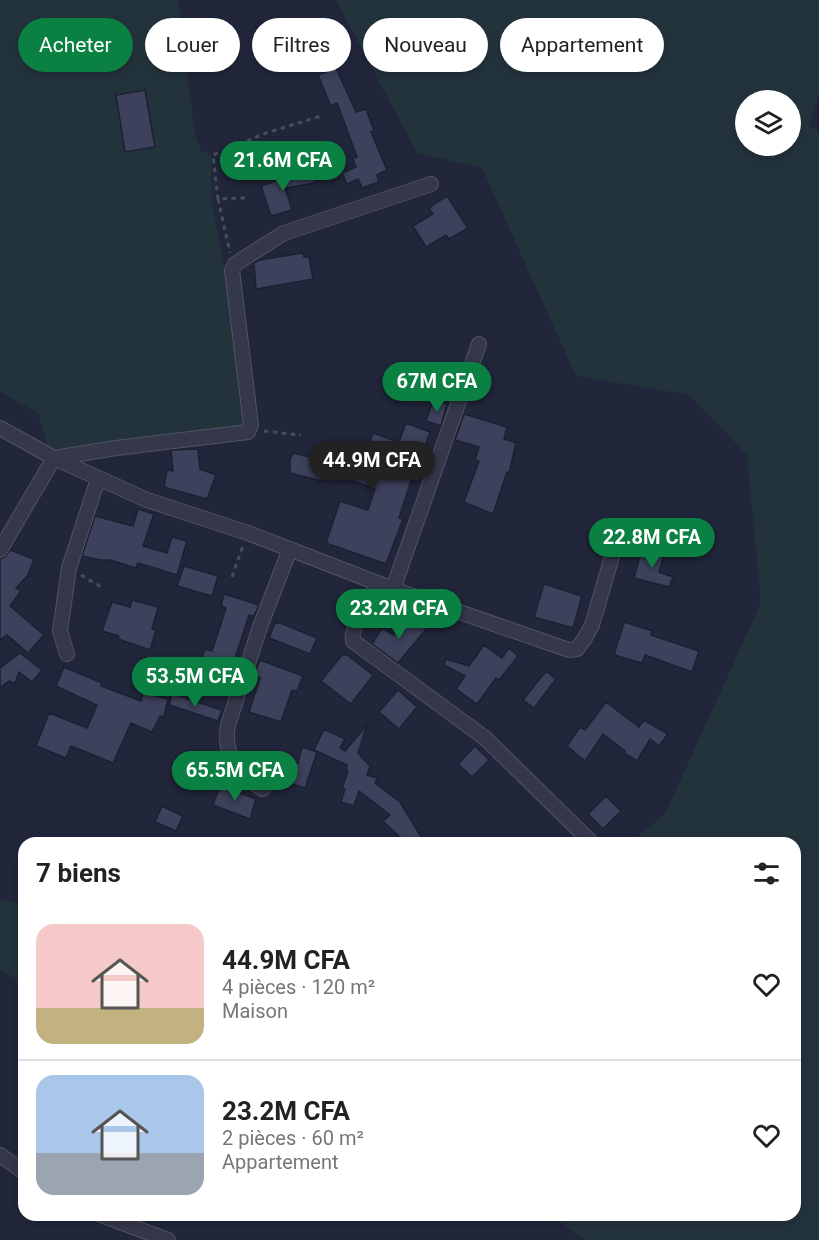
<!DOCTYPE html>
<html lang="fr">
<head>
<meta charset="utf-8">
<style>
	body { margin:0; font-family:Roboto,sans-serif; background:#f6f6f6; color:#222; height:100vh; display:flex; flex-direction:column; font-size:22px; white-space:nowrap }
	* { box-sizing:border-box; margin:0 }
	p { font-size:20px; color:#767676 }
	.icon { flex:none; width:33px; height:33px; fill:none; stroke:currentColor; stroke-width:2; stroke-linecap:round; stroke-linejoin:round }
	.map { position:relative; flex:1; overflow:hidden }
	.panel { position:absolute; left:18px; top:837px; width:783px; height:384px; display:flex; flex-direction:column; background:#fff; border-radius:18px; box-shadow:0 3px 9px #0003 }
	.panel>* { flex:none }
	.guide { position:absolute; left:18px; top:18px; width:783px; height:54px; display:flex; gap:12px }
	.fabs { position:absolute; left:735px; top:90px; display:grid; gap:12px }
	.fabs a { display:grid; place-items:center; width:66px; height:66px; border-radius:50%; background:#fff; box-shadow:0 3px 9px #0003; font-size:30px }
	.price { position:absolute; translate:-50% -51px; padding:0 14px; border-radius:21px; background:#0b8043; color:#fff; font-size:20px; line-height:39px; filter:drop-shadow(0 2px 3px #0008) }
	.price::after { content:''; position:absolute; left:50%; top:36px; width:18px; height:14px; margin-left:-9px; background:inherit; clip-path:polygon(0 0,100% 0,50% 100%) }
	.price.active { background:#222; color:#fff }
	ul { padding:0; list-style:none }
	li { display:flex; align-items:center; gap:18px; height:150px; padding:0 18px }
	li+li { border-top:2px solid #e0e0e0 }
	li span { display:grid; place-items:center; flex:none; width:168px; height:120px; border-radius:18px; color:#555 }
	li>.icon { margin-inline-start:auto }
	span .icon { width:72px; height:72px; fill:#fffc; stroke-width:1 }
	li b { font-size:26px }
	h2 { display:flex; justify-content:space-between; align-items:center; height:72px; padding:0 18px; font-size:26px }
	.pill { padding:0 21px; border-radius:27px; background:#fff; box-shadow:0 3px 9px #0003; font-size:21px; line-height:54px }
	.pill.active { background:#0b8043; color:#fff }
	.map>svg:first-child { display:block }
	.green { fill:#23333c; fill-rule:evenodd }
	.building { fill:#3d415b; stroke:#1c2032; stroke-width:1.5 }
	.lines { fill:none; stroke-linecap:round; stroke-linejoin:round }
	.street-casing { stroke:#505366; stroke-width:16 }
	.path { stroke:#415059; stroke-width:3; stroke-dasharray:4.5 4.5; stroke-linecap:butt }
	.street { stroke:#35384b; stroke-width:14 }
</style>
</head>
<body>
<div class="map">
<svg width="819" height="1240" viewBox="0 0 819 1240">
	<rect width="100%" height="100%" fill="#21263b"/>
	<!-- green -->
	<path class="green" d="M 0,0 L 178,0 L 195,135 L 201,151 L 211,155 L 212,201 L 239,353 L 248,437 L 50,455 L 38,413 L 0,392 Z
		M 336,0 L 819,0 L 819,93 L 809,125 L 819,132 L 819,1240 L 584,1240 L 559,1221 L 538,1215 L 795,1215 L 795,843 L 629,843 L 665,814 L 761,603 L 747,455 L 690,395 L 576,376 L 482,168 L 417,153 ZM 790,100 L 790,146 L 746,146 L 746,100 Z
		M 0,898 L 24,906 L 24,980 L 9,976 L 0,970 Z"/>
	<!-- building -->
	<path class="building" d="M 336,68 L 356,112 L 366,109 L 374,131 L 371,132 L 387,170 L 377,175 L 379,182 L 362,188 L 358,179 L 347,184 L 342,173 L 356,167 L 353,159 L 357,157 L 337,103 L 331,106 L 318,75 Z
		M 145,90 L 155,147 L 125,152 L 116,95 Z
		M 312,172 L 315,183 L 285,188 L 292,210 L 271,216 L 261,186 L 278,180 Z
		M 447,196 L 468,228 L 449,239 L 446,235 L 426,247 L 413,226 L 433,214 L 429,208 Z
		M 303,253 L 304,257 L 309,257 L 313,279 L 256,289 L 254,263 L 259,260 Z
		M 433,400 L 447,404 L 441,426 L 426,421 Z
		M 464,414 L 507,427 L 504,439 L 516,443 L 509,473 L 507,472 L 493,514 L 464,502 L 479,461 L 475,460 L 479,447 L 455,440 Z
		M 406,423 L 430,432 L 413,481 L 411,481 L 399,518 L 403,519 L 386,564 L 326,543 L 340,501 L 368,510 L 375,489 L 324,470 L 322,481 L 290,473 L 290,460 L 293,453 L 339,464 L 340,459 L 361,467 L 373,433 L 399,442 Z
		M 198,449 L 200,469 L 216,475 L 207,499 L 164,487 L 167,470 L 173,471 L 171,450 Z
		M 138,509 L 154,514 L 143,546 L 167,553 L 172,537 L 187,541 L 177,575 L 138,563 L 136,568 L 110,560 L 100,560 L 82,556 L 95,516 L 133,526 Z
		M 642,549 L 664,555 L 659,572 L 673,577 L 669,587 L 634,578 Z
		M 10,550 L 34,559 L 28,575 L 16,588 L 21,591 L 10,606 L 44,635 L 28,653 L 7,635 L 0,640 L 0,559 L 5,557 Z
		M 184,566 L 218,576 L 212,596 L 177,586 Z
		M 544,584 L 582,596 L 573,628 L 534,617 Z
		M 224,594 L 259,605 L 254,616 L 249,615 L 235,658 L 238,660 L 233,676 L 199,665 L 205,649 L 212,651 L 226,608 L 221,606 Z
		M 132,600 L 158,607 L 152,629 L 156,630 L 150,650 L 118,639 L 119,636 L 102,631 L 112,602 L 130,607 Z
		M 418,621 L 427,628 L 398,663 L 372,644 L 382,628 L 393,635 L 403,622 L 412,628 Z
		M 624,622 L 652,631 L 651,635 L 699,651 L 692,672 L 645,655 L 642,663 L 614,655 Z
		M 275,623 L 280,623 L 317,638 L 310,654 L 269,638 Z
		M 484,645 L 502,658 L 509,648 L 518,656 L 499,680 L 496,678 L 477,704 L 456,689 L 465,676 L 444,665 L 446,659 L 469,666 Z
		M 20,653 L 42,670 L 32,682 L 19,672 L 15,683 L 9,681 L 0,688 L 0,668 Z
		M 342,655 L 347,655 L 373,675 L 351,704 L 321,681 Z
		M 260,660 L 303,676 L 297,691 L 292,690 L 281,722 L 249,712 L 260,678 L 254,675 Z
		M 64,667 L 102,683 L 101,686 L 141,701 L 143,693 L 168,699 L 164,717 L 160,716 L 152,732 L 131,723 L 113,763 L 71,746 L 66,758 L 36,746 L 49,713 L 87,728 L 97,705 L 56,686 Z
		M 546,671 L 556,679 L 534,708 L 523,700 Z
		M 398,690 L 417,707 L 399,729 L 379,712 Z
		M 172,694 L 222,710 L 218,721 L 169,705 Z
		M 606,702 L 639,727 L 644,720 L 668,734 L 659,746 L 650,739 L 637,761 L 624,753 L 625,751 L 603,734 L 585,761 L 567,746 L 580,727 L 585,730 Z
		M 367,725 L 358,753 L 370,766 L 367,775 L 377,778 L 375,783 L 400,802 L 425,843 L 406,843 L 383,821 L 390,815 L 359,791 L 354,806 L 341,802 L 345,789 L 342,788 L 348,771 L 346,770 L 347,765 L 314,750 L 324,729 L 345,739 L 340,748 L 345,751 Z
		M 475,746 L 489,760 L 472,777 L 458,764 Z
		M 302,747 L 317,752 L 305,788 L 287,782 L 296,762 L 298,763 Z
		M 220,786 L 256,799 L 250,819 L 213,805 Z
		M 606,796 L 621,811 L 603,829 L 588,814 Z
		M 162,806 L 183,816 L 176,831 L 155,822 Z"/>
	<g class="lines">
		<defs>
			<path id="street" d="M 0,428 L 54,458 L 147,500 L 248,533 L 393,589 L 569,650 L 577,649 L 585,638 L 592,625 L 621,526
				M 0,550 L 54,458 L 116,448 L 248,432 L 251,425 L 232,270 L 235,264 L 284,233 L 431,184
				M 378,583 C 372,595 349,629 353,641 L 485,738 L 591,842
				M 393,589 L 479,344
				M 67,654 L 60,631 L 69,568 L 98,479
				M 263,789 C 237,776 223,754 228,725 L 261,624 L 290,549
				M 0,1155 L 24,1172
				M 101,1215 L 168,1240"/>
		</defs>
		<!-- street casing -->
		<use href="#street" class="street-casing"/>
		<!-- path -->
		<path class="path" d="M 245,198 L 218,199 L 213,155 L 266,133 L 321,116
			M 218,199 L 230,253
			M 264,431 L 301,435
			M 81,575 L 103,588
			M 232,577 L 243,546"/>
		<!-- street -->
		<use href="#street" class="street"/>
	</g>
</svg>
<div class="fabs">
<a><svg class="icon" aria-label="layers" viewBox="0 0 24 24"><path d="M12 4l9 5-9 5-9-5zM3 14l9 5 9-5"/></svg></a>
</div>
<b class="price" style="left:283px;top:192px">21.6M CFA</b>
<b class="price" style="left:437px;top:413px">67M CFA</b>
<b class="price active" style="left:372px;top:492px">44.9M CFA</b>
<b class="price" style="left:652px;top:569px">22.8M CFA</b>
<b class="price" style="left:399px;top:640px">23.2M CFA</b>
<b class="price" style="left:195px;top:708px">53.5M CFA</b>
<b class="price" style="left:235px;top:802px">65.5M CFA</b>
<div class="guide">
<a class="pill active">Acheter</a>
<a class="pill">Louer</a>
<a class="pill">Filtres</a>
<a class="pill">Nouveau</a>
<a class="pill">Appartement</a>
</div>
<section class="panel">
<h2>7 biens<svg class="icon" aria-label="filters" viewBox="0 0 24 24"><path d="M4 7h16M4 17h16"/><circle cx="9" cy="7" r="2"/><circle cx="15" cy="17" r="2"/></svg></h2>
<ul>
<li><span style="background:linear-gradient(#f6c9c9 70%,#c2b280 0)"><svg class="icon" aria-label="home" viewBox="0 0 24 24"><path d="M3 11l9-7 9 7M6 9v11h12V9"/></svg></span><div><b>44.9M CFA</b><p>4 pièces · 120 m²</p><p>Maison</p></div><svg class="icon" aria-label="heart" viewBox="0 0 24 24"><path d="M12 20l-8-8c-3-5 5-10 8-4 3-6 11-1 8 4z"/></svg></li>
<li><span style="background:linear-gradient(#a9c7e8 65%,#9aa5b1 0)"><svg class="icon" aria-label="home" viewBox="0 0 24 24"><path d="M3 11l9-7 9 7M6 9v11h12V9"/></svg></span><div><b>23.2M CFA</b><p>2 pièces · 60 m²</p><p>Appartement</p></div><svg class="icon" aria-label="heart" viewBox="0 0 24 24"><path d="M12 20l-8-8c-3-5 5-10 8-4 3-6 11-1 8 4z"/></svg></li>
</ul>
</section>
</div>
</body>
</html>
